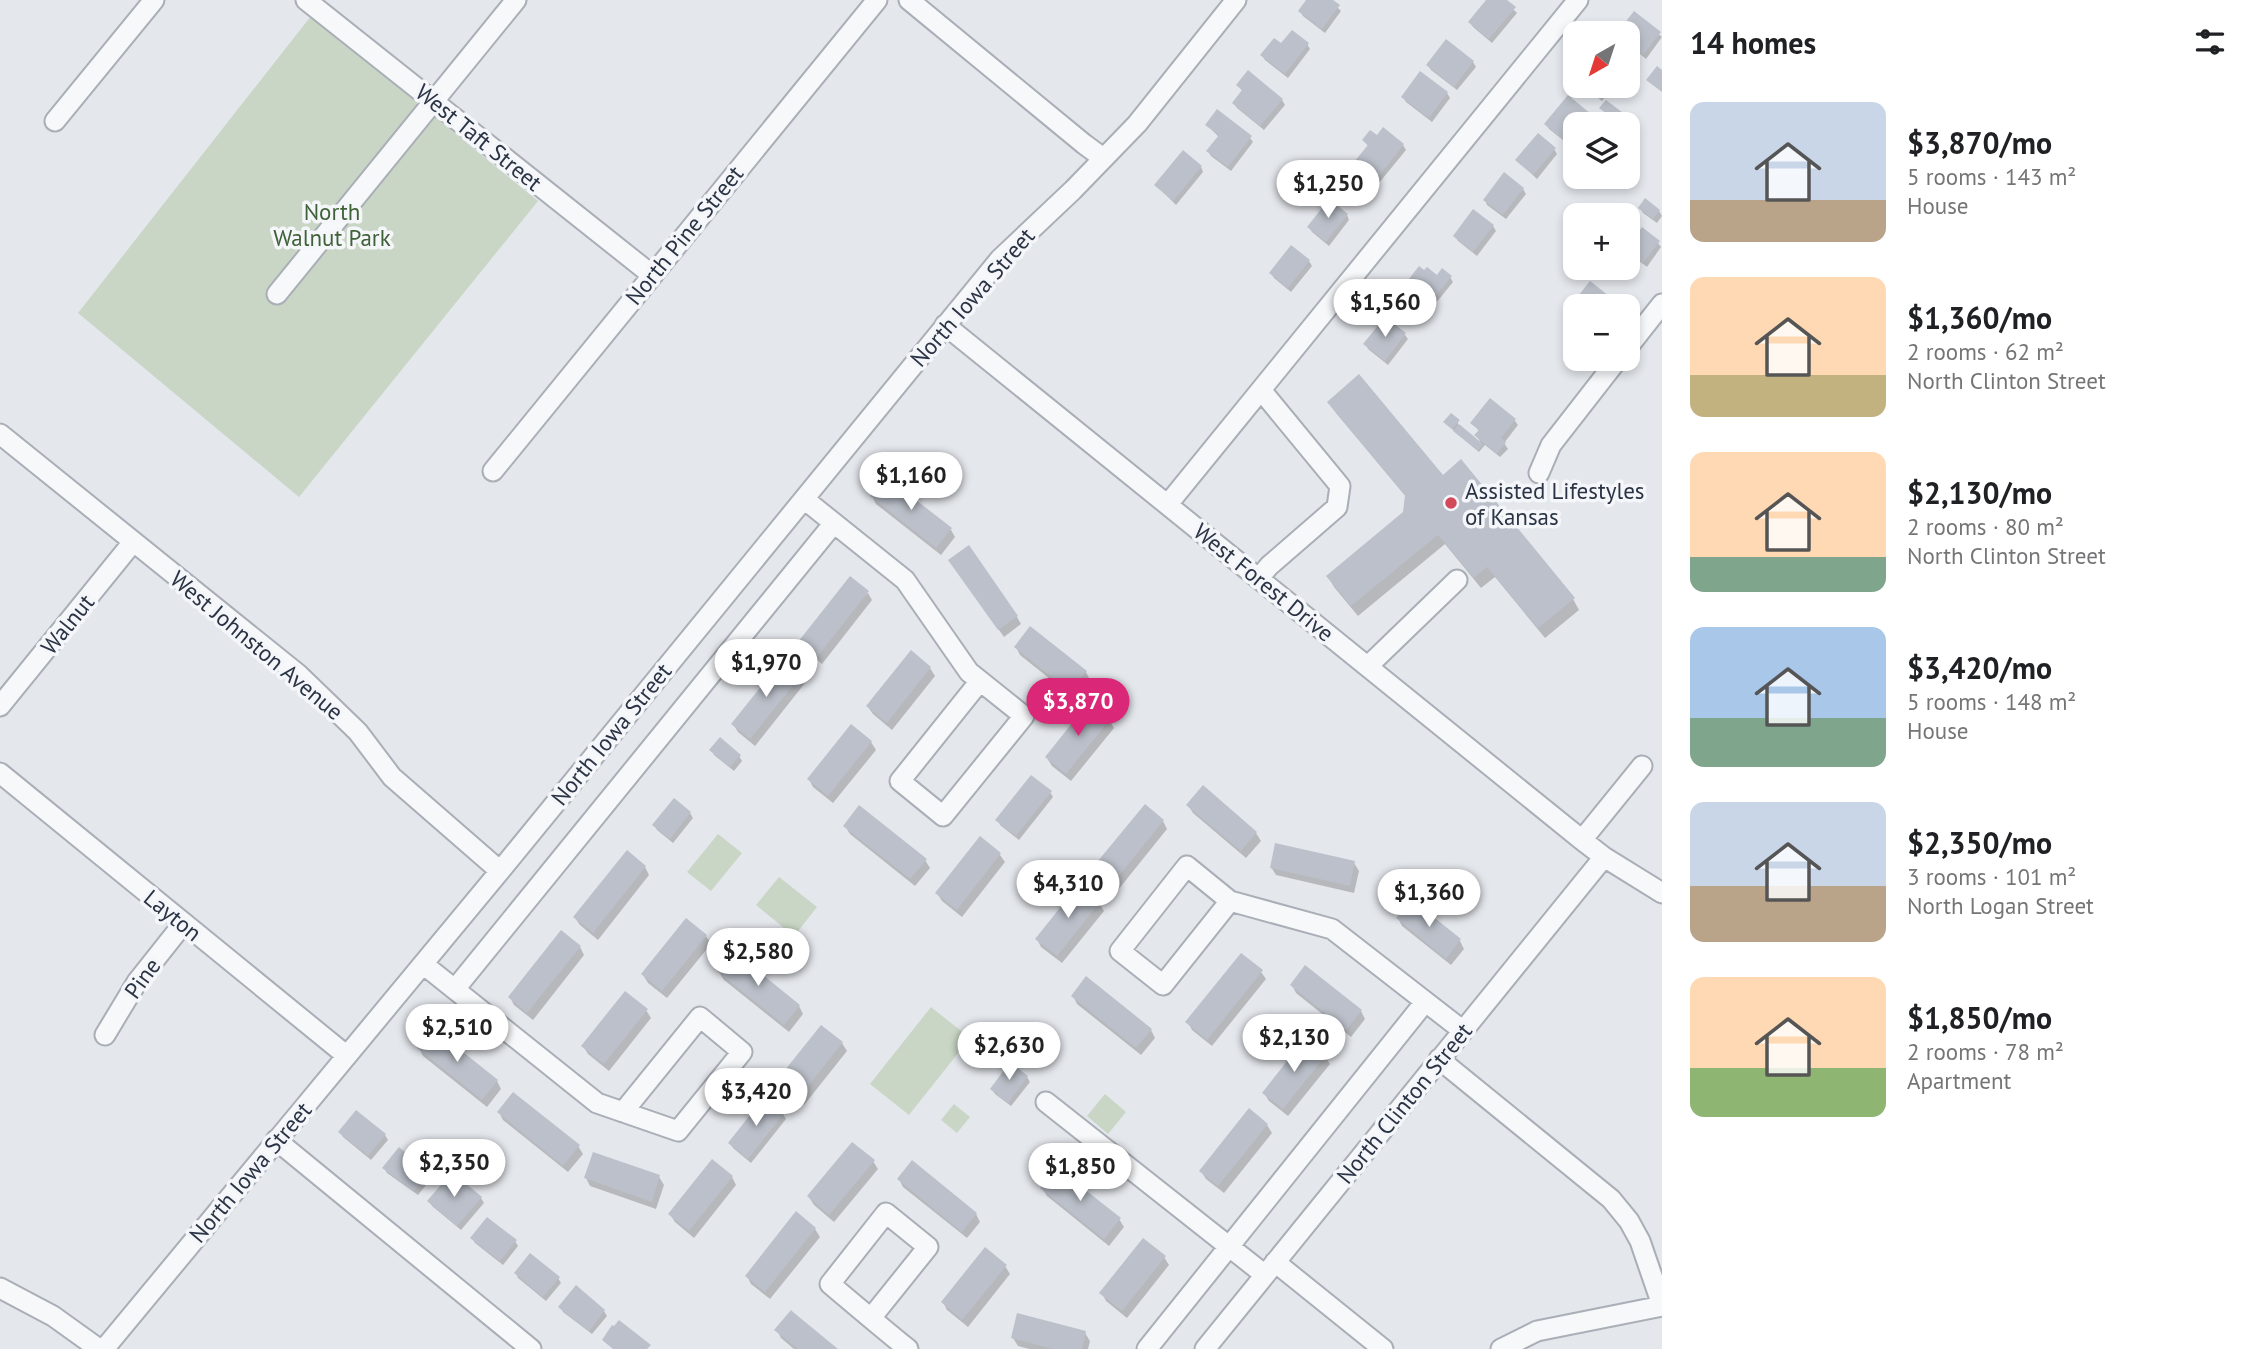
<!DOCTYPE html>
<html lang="en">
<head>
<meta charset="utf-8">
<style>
	body { margin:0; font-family:"PT Sans",sans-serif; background:#f6f6f6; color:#202124; height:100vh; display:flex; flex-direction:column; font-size:26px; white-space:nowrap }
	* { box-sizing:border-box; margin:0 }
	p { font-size:23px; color:#757577 }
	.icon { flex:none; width:38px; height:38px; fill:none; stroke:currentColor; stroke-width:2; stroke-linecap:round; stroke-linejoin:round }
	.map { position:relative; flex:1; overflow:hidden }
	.drawer { display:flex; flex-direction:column; background:#fff; width:595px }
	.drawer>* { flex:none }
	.needle { width:46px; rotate:219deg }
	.buttons { position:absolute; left:1563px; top:21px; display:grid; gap:14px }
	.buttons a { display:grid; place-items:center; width:77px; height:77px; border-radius:14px; background:#fff; box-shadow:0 4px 10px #0003; font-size:35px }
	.price { position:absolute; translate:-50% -60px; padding:0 16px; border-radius:24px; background:#fff; color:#222; font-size:23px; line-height:46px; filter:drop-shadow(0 2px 4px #0008) }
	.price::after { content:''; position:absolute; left:50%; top:42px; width:21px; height:16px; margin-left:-10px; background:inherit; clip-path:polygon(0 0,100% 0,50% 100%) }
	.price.selected { background:#db2777; color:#fff }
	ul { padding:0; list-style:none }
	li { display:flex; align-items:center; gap:21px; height:175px; padding:0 28px }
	li span { display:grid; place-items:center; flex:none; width:196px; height:140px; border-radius:14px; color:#555 }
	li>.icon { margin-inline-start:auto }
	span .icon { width:84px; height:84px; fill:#fffc; stroke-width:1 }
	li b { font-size:30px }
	h2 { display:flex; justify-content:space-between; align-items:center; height:84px; padding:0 28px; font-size:30px }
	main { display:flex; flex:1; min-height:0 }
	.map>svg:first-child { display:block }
	.green { fill:#c9d6c5 }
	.shadow { fill:#0003 }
	.building { fill:#bbc0ca }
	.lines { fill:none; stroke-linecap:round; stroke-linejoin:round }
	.minor-casing { stroke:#a9aeb7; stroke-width:23 }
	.minor { stroke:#f7f8fa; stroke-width:19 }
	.poi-dot { fill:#d1495b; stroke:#f4f6f9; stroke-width:2.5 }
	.labels { text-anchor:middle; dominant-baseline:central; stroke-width:7; stroke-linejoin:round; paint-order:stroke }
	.street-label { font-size:23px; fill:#2b3445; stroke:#f4f6f9 }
	.park-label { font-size:23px; fill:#3f6138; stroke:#f4f6f9 }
	.poi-label { font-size:23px; fill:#2b3445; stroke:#f4f6f9; text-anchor:start }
</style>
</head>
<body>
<main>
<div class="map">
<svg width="1662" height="1349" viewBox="0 0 1662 1349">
	<rect width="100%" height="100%" fill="#e4e7ec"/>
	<!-- green -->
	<path class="green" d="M 311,16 L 538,201 L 299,497 L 78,313 Z
		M 718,834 L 742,853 L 711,891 L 687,872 Z
		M 779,877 L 817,907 L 794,936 L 756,905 Z
		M 931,1007 L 970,1038 L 909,1115 L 870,1084 Z
		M 1105,1094 L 1126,1112 L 1108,1134 L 1087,1116 Z
		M 954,1104 L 970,1117 L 957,1133 L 941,1120 Z"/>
	<!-- shadow -->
	<path class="shadow" d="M 1308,0 L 1330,0 L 1341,11 L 1325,33 L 1303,16 L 1300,11 Z
		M 1488,0 L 1504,0 L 1517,13 L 1492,43 L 1473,27 L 1470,22 Z
		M 1634,14 L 1662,37 L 1646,59 L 1628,44 L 1628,33 L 1619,33 Z
		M 1307,44 L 1310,49 L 1288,78 L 1265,60 L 1262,55 Z
		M 1473,62 L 1476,67 L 1457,90 L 1431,70 L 1428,65 Z
		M 1238,85 L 1282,100 L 1285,105 L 1264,130 L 1237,108 L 1234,103 L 1243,92 Z
		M 1583,86 L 1614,86 L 1602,101 Z
		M 1447,93 L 1450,98 L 1432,122 L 1406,102 L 1403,97 Z
		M 1601,108 L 1626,118 L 1627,119 L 1623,124 L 1619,124 Z
		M 1589,115 L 1592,120 L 1589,124 L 1575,124 L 1575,159 L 1570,152 L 1573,148 L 1549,129 L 1546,124 Z
		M 1207,125 L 1250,138 L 1253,142 L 1231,171 L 1211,156 L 1208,151 L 1219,137 Z
		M 1377,138 L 1403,145 L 1406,150 L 1379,183 L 1359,167 L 1356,162 L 1368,146 L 1364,141 Z
		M 1554,149 L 1557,154 L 1537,179 L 1517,160 Z
		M 1201,167 L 1203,172 L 1176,205 L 1156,185 Z
		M 1523,189 L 1526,194 L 1506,219 L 1487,205 L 1485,200 Z
		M 1640,208 L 1659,211 L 1662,216 L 1657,223 L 1643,213 Z
		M 1347,215 L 1349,220 L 1329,246 L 1312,232 L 1309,227 Z
		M 1493,226 L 1496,231 L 1477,256 L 1458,241 L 1455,236 Z
		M 1642,230 L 1658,243 L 1661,247 L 1647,267 L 1630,254 L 1628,249 Z
		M 1309,261 L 1312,266 L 1291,292 L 1274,278 L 1271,273 Z
		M 1437,277 L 1450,277 L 1453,282 L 1436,303 L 1414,284 L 1411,279 Z
		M 1590,283 L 1607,297 L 1610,302 L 1606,306 L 1575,306 L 1575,318 L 1569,310 Z
		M 1385,319 L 1405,335 L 1408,339 L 1388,365 L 1368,349 L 1366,344 Z
		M 1491,401 L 1515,421 L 1518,425 L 1504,443 L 1508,449 L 1500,457 L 1485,445 L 1479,452 L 1446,424 L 1458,421 L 1458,425 L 1482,445 L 1477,436 L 1480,432 L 1472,423 Z
		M 1329,402 L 1442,478 L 1573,599 L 1579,610 L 1545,638 L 1495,577 L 1481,588 L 1445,544 L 1358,616 L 1334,587 L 1328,576 L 1405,513 L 1407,498 L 1336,413 Z
		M 872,496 L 951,530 L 955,537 L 941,555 L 876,504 Z
		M 955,568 L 1017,617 L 1021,624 L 1004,637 Z
		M 868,593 L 872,600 L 822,664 L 805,650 L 800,642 Z
		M 1016,647 L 1086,672 L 1090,680 L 1075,699 L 1020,655 Z
		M 930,668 L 935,676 L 892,730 L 873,714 L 868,707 Z
		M 801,675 L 805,683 L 755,746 L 738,732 L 733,724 Z
		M 1109,720 L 1114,728 L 1071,781 L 1052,766 L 1047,758 Z
		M 871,742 L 876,750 L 833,803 L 813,787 L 809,779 Z
		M 712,750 L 739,756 L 742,761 L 734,771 L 714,755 Z
		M 1050,792 L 1053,797 L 1019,840 L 1000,825 L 998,820 Z
		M 674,800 L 690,813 L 693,818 L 673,843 L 657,830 L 654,825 Z
		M 1188,805 L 1256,833 L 1261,841 L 1246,858 L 1193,813 Z
		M 1163,821 L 1167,829 L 1118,890 L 1100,876 L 1095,868 Z
		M 845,826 L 925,860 L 930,868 L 915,886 L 850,834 Z
		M 981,839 L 1000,855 L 1005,862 L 962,917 L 942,901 L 937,893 Z
		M 1354,863 L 1359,871 L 1354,893 L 1276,875 L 1271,867 Z
		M 645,867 L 649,875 L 598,940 L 580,925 L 575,918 Z
		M 1099,903 L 1104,911 L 1062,963 L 1041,947 L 1037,939 Z
		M 1398,918 L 1460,941 L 1464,949 L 1451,965 L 1402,926 Z
		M 706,936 L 711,944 L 667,998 L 648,983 L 643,975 Z
		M 580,947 L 584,955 L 533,1020 L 514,1005 L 510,997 Z
		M 719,972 L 799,1006 L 803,1014 L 789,1032 L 724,980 Z
		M 1261,972 L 1266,979 L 1212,1046 L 1192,1030 L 1188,1022 Z
		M 1292,985 L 1361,1011 L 1365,1019 L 1351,1037 L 1296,993 Z
		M 1073,996 L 1151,1030 L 1155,1038 L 1141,1055 L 1077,1004 Z
		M 646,1010 L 651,1018 L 609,1071 L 588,1054 L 583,1046 Z
		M 822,1027 L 842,1043 L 847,1051 L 804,1105 L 784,1089 L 779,1081 Z
		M 419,1048 L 497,1081 L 501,1089 L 487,1107 L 423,1056 Z
		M 1325,1056 L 1330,1064 L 1288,1116 L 1269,1101 L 1264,1093 Z
		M 1027,1077 L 1030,1082 L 1011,1106 L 995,1094 L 992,1089 Z
		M 764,1100 L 783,1114 L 786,1119 L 751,1163 L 733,1148 L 730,1143 Z
		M 499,1112 L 578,1146 L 583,1154 L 568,1172 L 503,1120 Z
		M 1267,1125 L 1272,1133 L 1224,1193 L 1206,1179 L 1201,1171 Z
		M 340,1132 L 385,1135 L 388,1140 L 371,1160 L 343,1137 Z
		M 873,1161 L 878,1169 L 834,1222 L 814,1205 L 809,1197 Z
		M 384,1168 L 428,1174 L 431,1179 L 418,1195 L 387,1173 Z
		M 659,1177 L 664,1185 L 656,1209 L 590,1186 L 586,1178 Z
		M 732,1177 L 736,1185 L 694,1238 L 675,1222 L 670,1214 Z
		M 899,1179 L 976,1214 L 980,1222 L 967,1238 L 903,1187 Z
		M 1042,1188 L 1119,1219 L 1124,1227 L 1109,1246 L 1047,1196 Z
		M 481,1198 L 484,1203 L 461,1230 L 432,1206 L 430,1202 Z
		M 815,1229 L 820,1237 L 770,1299 L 751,1284 L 747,1276 Z
		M 472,1238 L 515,1241 L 518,1246 L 503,1265 L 475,1243 Z
		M 1164,1257 L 1169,1265 L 1127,1318 L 1106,1301 L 1102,1293 Z
		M 1005,1266 L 1010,1274 L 968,1327 L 947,1310 L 943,1302 Z
		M 516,1273 L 558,1278 L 561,1283 L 546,1301 L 518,1278 Z
		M 561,1307 L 604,1311 L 607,1316 L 592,1334 L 563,1312 Z
		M 777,1330 L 836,1349 L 794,1349 L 781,1338 Z
		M 1085,1333 L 1090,1341 L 1088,1349 L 1029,1349 L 1018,1346 L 1013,1338 Z"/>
	<!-- building -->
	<path class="building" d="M 1306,0 L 1333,0 L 1340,5 L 1322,29 L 1298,11 Z
		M 1486,0 L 1507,0 L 1516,7 L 1489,39 L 1468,22 Z
		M 1634,11 L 1661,32 L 1643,55 L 1628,43 L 1628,33 L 1617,33 Z
		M 1292,30 L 1309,43 L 1285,74 L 1260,55 L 1274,38 L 1281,43 Z
		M 1446,39 L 1474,61 L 1454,87 L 1426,65 Z
		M 1657,66 L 1662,70 L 1662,92 L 1646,80 Z
		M 1248,70 L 1283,99 L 1260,126 L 1232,103 L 1242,90 L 1236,85 Z
		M 1420,71 L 1448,92 L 1429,118 L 1401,97 Z
		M 1584,86 L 1608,86 L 1598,97 Z
		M 1568,95 L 1591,114 L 1582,124 L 1575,124 L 1575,133 L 1567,143 L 1544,124 Z
		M 1606,100 L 1627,116 L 1621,124 L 1599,108 Z
		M 1217,109 L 1252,136 L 1228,167 L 1206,151 L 1219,135 L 1205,125 Z
		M 1383,127 L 1404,144 L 1376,180 L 1354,162 L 1368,145 L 1362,140 L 1370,130 L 1377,135 Z
		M 1538,133 L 1556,148 L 1533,175 L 1515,160 Z
		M 1183,150 L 1202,166 L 1173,201 L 1154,185 Z
		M 1504,172 L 1524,188 L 1503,215 L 1483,200 Z
		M 1645,198 L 1660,210 L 1653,219 L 1638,208 Z
		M 1329,199 L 1348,214 L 1326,242 L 1307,227 Z
		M 1473,209 L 1494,225 L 1473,252 L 1453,236 Z
		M 1642,227 L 1660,241 L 1643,263 L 1628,250 L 1628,246 Z
		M 1291,245 L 1310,260 L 1288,288 L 1269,273 Z
		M 1419,266 L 1424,270 L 1427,267 L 1437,275 L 1442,268 L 1452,276 L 1433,299 L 1409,279 Z
		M 1590,281 L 1609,296 L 1600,306 L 1575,306 L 1575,317 L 1567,310 Z
		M 1385,317 L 1406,333 L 1385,361 L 1363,344 Z
		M 1359,374 L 1443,475 L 1461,459 L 1575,598 L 1538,628 L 1487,567 L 1474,578 L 1438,535 L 1351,606 L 1326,576 L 1403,512 L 1405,495 L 1327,402 Z
		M 1490,398 L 1516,419 L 1501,438 L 1506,442 L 1497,454 L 1474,435 L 1479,430 L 1470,423 Z
		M 1451,413 L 1460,420 L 1452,429 L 1443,422 Z
		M 1459,424 L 1483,444 L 1478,451 L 1453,431 Z
		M 885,476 L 952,528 L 936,548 L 870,496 Z
		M 969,545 L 1018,616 L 998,630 L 948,560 Z
		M 850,576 L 869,591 L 817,657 L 798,642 Z
		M 1030,626 L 1087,671 L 1070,692 L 1014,647 Z
		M 911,650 L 931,667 L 887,723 L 866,706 Z
		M 783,659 L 802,674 L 750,739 L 731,724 Z
		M 1089,702 L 1111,718 L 1066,774 L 1045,757 Z
		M 851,724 L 872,741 L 828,796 L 807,779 Z
		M 720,737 L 741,755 L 730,767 L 709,750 Z
		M 1031,775 L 1052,791 L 1016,836 L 995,820 Z
		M 1203,785 L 1257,832 L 1241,851 L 1186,805 Z
		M 674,798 L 691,812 L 670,839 L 652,825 Z
		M 1145,804 L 1164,820 L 1113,883 L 1093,867 Z
		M 859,805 L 927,859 L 910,879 L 843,826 Z
		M 980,836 L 1001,853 L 957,910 L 935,893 Z
		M 1275,843 L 1355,861 L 1350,886 L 1270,868 Z
		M 627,850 L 646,866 L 593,933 L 573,917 Z
		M 1079,884 L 1100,902 L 1057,956 L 1035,939 Z
		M 1411,899 L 1461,939 L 1446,959 L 1396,918 Z
		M 686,918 L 707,935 L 662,991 L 641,974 Z
		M 561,930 L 581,946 L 527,1013 L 508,997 Z
		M 733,951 L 800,1005 L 784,1025 L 717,971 Z
		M 1241,953 L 1263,970 L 1207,1040 L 1185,1022 Z
		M 1305,965 L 1362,1010 L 1346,1030 L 1290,985 Z
		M 1086,976 L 1152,1029 L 1136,1048 L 1071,996 Z
		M 625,991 L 648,1009 L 604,1064 L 581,1046 Z
		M 821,1025 L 843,1042 L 799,1098 L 777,1080 Z
		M 433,1028 L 498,1080 L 482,1100 L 417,1048 Z
		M 1305,1038 L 1326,1055 L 1283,1109 L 1262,1093 Z
		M 1010,1062 L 1028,1076 L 1008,1103 L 990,1089 Z
		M 513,1092 L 580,1145 L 563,1166 L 497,1112 Z
		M 764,1097 L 784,1113 L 748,1159 L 728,1143 Z
		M 1249,1108 L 1268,1124 L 1218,1186 L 1199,1171 Z
		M 356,1110 L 386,1134 L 368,1156 L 338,1132 Z
		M 852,1142 L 875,1160 L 829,1215 L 807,1196 Z
		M 399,1147 L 429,1173 L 414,1191 L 382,1168 Z
		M 593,1152 L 660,1175 L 652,1202 L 584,1178 Z
		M 712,1159 L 733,1176 L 689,1231 L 668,1214 Z
		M 912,1160 L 977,1213 L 962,1232 L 897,1179 Z
		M 1056,1167 L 1121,1218 L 1104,1239 L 1040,1188 Z
		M 452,1172 L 482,1197 L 457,1226 L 427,1201 Z
		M 796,1211 L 816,1228 L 765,1292 L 745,1276 Z
		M 487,1217 L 517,1240 L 500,1261 L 470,1238 Z
		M 1143,1238 L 1166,1256 L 1122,1311 L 1099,1293 Z
		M 985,1247 L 1007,1265 L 962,1320 L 941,1302 Z
		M 530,1253 L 560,1277 L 543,1297 L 514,1273 Z
		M 576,1285 L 605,1310 L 589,1331 L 558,1307 Z
		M 791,1310 L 793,1312 L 838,1349 L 798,1349 L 774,1330 Z
		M 1017,1313 L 1086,1331 L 1082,1349 L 1052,1349 L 1011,1338 Z
		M 619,1320 L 651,1345 L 647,1349 L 613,1349 L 602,1340 L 612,1325 L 614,1326 Z"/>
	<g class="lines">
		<defs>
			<path id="minor" d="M 306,0 L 652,275
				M 909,0 L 1084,144 L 1103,158
				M 55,121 L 154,0
				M 277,294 L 516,0
				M 945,325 L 1582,840 L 1604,857 L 1662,893
				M 1628,347 L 1662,304
				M 0,434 L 299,675 L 358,732 L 392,777 L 500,871
				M 493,471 L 877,0
				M 1539,473 L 1551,445 L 1618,359
				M 804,499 L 905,580 L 969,672 L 1024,716 L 943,816 L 900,781 L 980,681
				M 1168,504 L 1578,0
				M 1259,578 L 1269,566 L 1337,507 L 1340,486 L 1261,390
				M 1368,666 L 1457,580
				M 0,706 L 133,542
				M 0,773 L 347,1056
				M 1582,840 L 1642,766
				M 1230,901 L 1163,985 L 1120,951 L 1187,866 L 1230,901 L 1332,929 L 1462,1030
				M 423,964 L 597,1103 L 678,1131 L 742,1052 L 700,1017 L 623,1112
				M 455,989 L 834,523
				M 105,1035 L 137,982 L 183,924
				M 1439,1059 L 1611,1199 L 1629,1221 L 1640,1241 L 1662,1305
				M 1046,1102 L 1265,1275
				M 276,1140 L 531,1349
				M 1275,1262 L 1383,1349
				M 0,1288 L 53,1316 L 99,1349
				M 871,1318 L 928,1247 L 886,1213 L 830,1284 C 856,1306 882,1328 908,1349
				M 104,1349 L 500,871 L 1000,259 L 1073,190 L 1137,124 L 1236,0
				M 1147,1349 L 1425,1002
				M 1205,1349 L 1604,857
				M 1501,1349 L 1537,1331 L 1662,1306"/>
		</defs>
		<!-- minor casing -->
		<use href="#minor" class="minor-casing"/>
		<!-- minor -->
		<use href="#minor" class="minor"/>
	</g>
	<!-- markers -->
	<circle class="poi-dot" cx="1451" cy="503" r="7"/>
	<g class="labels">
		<!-- street labels -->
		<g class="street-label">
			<text transform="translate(479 137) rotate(39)">West Taft Street</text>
			<text transform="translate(684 235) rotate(-51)">North Pine Street</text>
			<text transform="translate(972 297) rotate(-49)">North Iowa Street</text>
			<text transform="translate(1264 582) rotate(39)">West Forest Drive</text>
			<text transform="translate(67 624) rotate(-51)">Walnut</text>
			<text transform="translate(257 645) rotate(40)">West Johnston Avenue</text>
			<text transform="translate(611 734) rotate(-51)">North Iowa Street</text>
			<text transform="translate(173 915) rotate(39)">Layton</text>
			<text transform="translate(142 978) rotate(-54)">Pine</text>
			<text transform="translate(1404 1103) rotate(-51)">North Clinton Street</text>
			<text transform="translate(250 1172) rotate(-50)">North Iowa Street</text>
		</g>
		<!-- park labels -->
		<g class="park-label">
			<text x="332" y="211">North<tspan x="332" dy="26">Walnut Park</tspan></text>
		</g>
		<!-- poi labels -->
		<g class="poi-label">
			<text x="1465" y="490">Assisted Lifestyles<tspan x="1465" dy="26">of Kansas</tspan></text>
		</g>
	</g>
</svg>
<div class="buttons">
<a><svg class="needle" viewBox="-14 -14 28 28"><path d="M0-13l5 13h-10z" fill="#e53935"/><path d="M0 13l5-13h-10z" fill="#757577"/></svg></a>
<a><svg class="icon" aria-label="layers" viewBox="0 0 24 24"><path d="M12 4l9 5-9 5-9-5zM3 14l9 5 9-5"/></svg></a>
<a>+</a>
<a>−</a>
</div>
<b class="price" style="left:1328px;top:220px">$1,250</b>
<b class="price" style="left:1385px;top:339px">$1,560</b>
<b class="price" style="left:911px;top:512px">$1,160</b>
<b class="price" style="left:766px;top:699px">$1,970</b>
<b class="price selected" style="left:1078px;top:738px">$3,870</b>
<b class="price" style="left:1068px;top:920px">$4,310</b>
<b class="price" style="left:1429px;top:929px">$1,360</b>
<b class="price" style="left:758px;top:988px">$2,580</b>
<b class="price" style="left:457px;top:1064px">$2,510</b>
<b class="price" style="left:1294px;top:1074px">$2,130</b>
<b class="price" style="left:1009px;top:1082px">$2,630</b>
<b class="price" style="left:756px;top:1128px">$3,420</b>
<b class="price" style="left:454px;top:1199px">$2,350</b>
<b class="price" style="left:1080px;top:1203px">$1,850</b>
</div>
<section class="drawer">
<h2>14 homes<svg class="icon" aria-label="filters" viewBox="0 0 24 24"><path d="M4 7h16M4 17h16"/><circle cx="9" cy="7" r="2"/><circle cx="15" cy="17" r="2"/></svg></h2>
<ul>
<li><span style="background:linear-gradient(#c9d6e8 70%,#b9a48a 0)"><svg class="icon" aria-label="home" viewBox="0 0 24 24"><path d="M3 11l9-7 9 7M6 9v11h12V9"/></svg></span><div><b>$3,870/mo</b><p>5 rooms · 143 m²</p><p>House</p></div></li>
<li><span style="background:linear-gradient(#ffd9b3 70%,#c2b280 0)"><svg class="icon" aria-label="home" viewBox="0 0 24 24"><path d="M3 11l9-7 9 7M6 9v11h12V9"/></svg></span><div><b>$1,360/mo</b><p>2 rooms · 62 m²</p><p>North Clinton Street</p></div></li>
<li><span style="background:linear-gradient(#ffd9b3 75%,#7fa58c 0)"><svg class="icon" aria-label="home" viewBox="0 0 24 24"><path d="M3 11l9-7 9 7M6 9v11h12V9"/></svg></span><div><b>$2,130/mo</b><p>2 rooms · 80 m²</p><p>North Clinton Street</p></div></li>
<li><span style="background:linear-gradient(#a9c7e8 65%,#7fa58c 0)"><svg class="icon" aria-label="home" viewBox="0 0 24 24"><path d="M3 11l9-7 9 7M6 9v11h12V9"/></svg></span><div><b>$3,420/mo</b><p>5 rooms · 148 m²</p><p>House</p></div></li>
<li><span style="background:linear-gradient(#c9d6e8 60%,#b9a48a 0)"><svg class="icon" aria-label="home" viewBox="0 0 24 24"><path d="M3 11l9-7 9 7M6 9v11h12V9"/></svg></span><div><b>$2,350/mo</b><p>3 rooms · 101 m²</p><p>North Logan Street</p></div></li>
<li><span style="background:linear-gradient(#ffd9b3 65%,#8fb573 0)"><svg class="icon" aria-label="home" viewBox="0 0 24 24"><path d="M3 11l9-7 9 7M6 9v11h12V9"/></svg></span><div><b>$1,850/mo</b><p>2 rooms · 78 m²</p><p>Apartment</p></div></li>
</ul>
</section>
</main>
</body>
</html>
